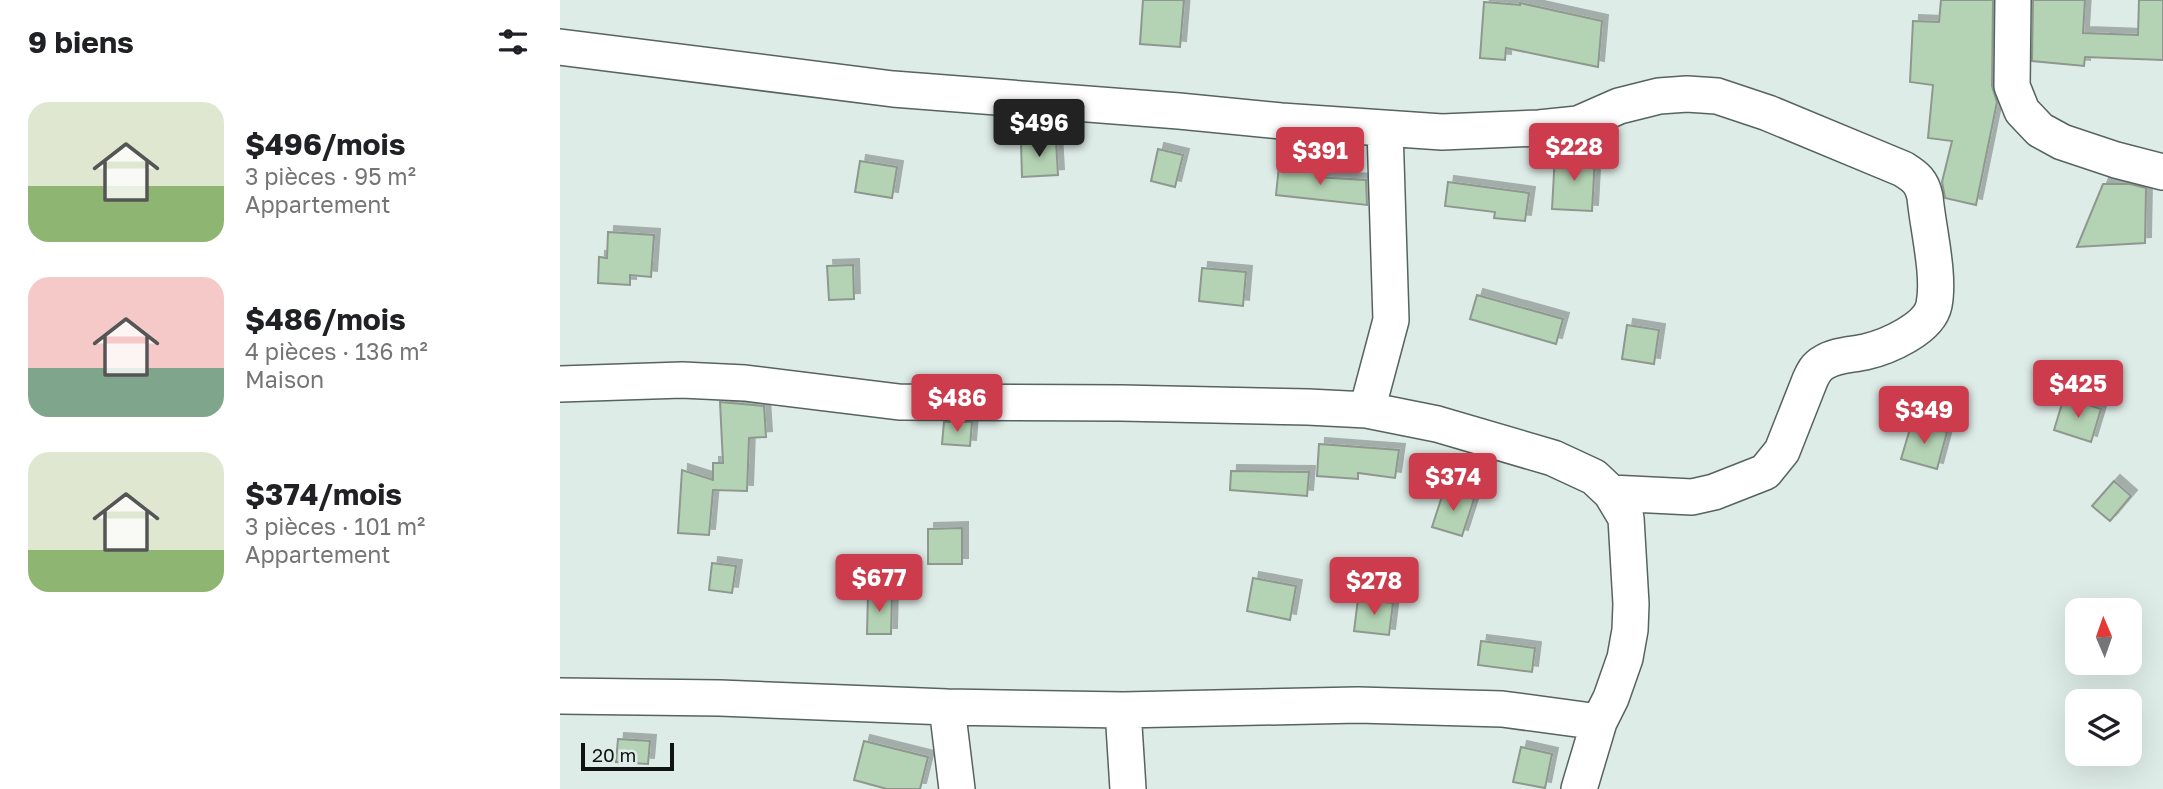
<!DOCTYPE html>
<html lang="fr">
<head>
<meta charset="utf-8">
<style>
	body { margin:0; font-family:"Golos Text",sans-serif; background:#f2f2f2; color:#202124; height:100vh; display:flex; flex-direction:column; font-size:26px; white-space:nowrap }
	* { box-sizing:border-box; margin:0 }
	p { font-size:23px; color:#757577 }
	.icon { flex:none; width:38px; height:38px; fill:none; stroke:currentColor; stroke-width:2; stroke-linecap:round; stroke-linejoin:round }
	.map { position:relative; flex:1; overflow:hidden }
	.details { display:flex; flex-direction:column; background:#fff; width:560px }
	.details>* { flex:none }
	.needle { width:46px; rotate:358deg }
	.buttons { position:absolute; left:1505px; top:598px; display:grid; gap:14px }
	.buttons a { display:grid; place-items:center; width:77px; height:77px; border-radius:14px; background:#fff; box-shadow:0 7px 28px #0002; font-size:35px }
	.scale { position:absolute; left:21px; bottom:18px; width:93px; box-sizing:border-box; padding-left:7px; border:4px solid #0f1412; border-top:0; font-size:19px; line-height:24px; white-space:nowrap; color:#0f1412; -webkit-text-stroke:5px #deece8; paint-order:stroke }
	.price { position:absolute; translate:-50% -60px; padding:0 16px; border-radius:7px; background:#cd3c4d; color:#fff; font-size:23px; line-height:46px; filter:drop-shadow(0 2px 4px #0008) }
	.price::after { content:''; position:absolute; left:50%; top:42px; width:21px; height:16px; margin-left:-10px; background:inherit; clip-path:polygon(0 0,100% 0,50% 100%) }
	.price.active { background:#222; color:#fff }
	ul { padding:0; list-style:none }
	li { display:flex; align-items:center; gap:21px; height:175px; padding:0 28px }
	li span { display:grid; place-items:center; flex:none; width:196px; height:140px; border-radius:21px; color:#555 }
	li>.icon { margin-inline-start:auto }
	span .icon { width:84px; height:84px; fill:#fffc; stroke-width:1 }
	li b { font-size:30px }
	h2 { display:flex; justify-content:space-between; align-items:center; height:84px; padding:0 28px; font-size:30px }
	main { display:flex; flex:1; min-height:0 }
	.map>svg:first-child { display:block }
	.building { fill:#b4d3b4; stroke:#8f988f; stroke-width:2; filter:url(#shadow) }
	.lines { fill:none; stroke-linecap:round; stroke-linejoin:round }
	.minor-casing { stroke:#56635f; stroke-width:38 }
	.minor { stroke:#fff; stroke-width:35 }
</style>
</head>
<body>
<main>
<section class="details">
<h2>9 biens<svg class="icon" aria-label="filters" viewBox="0 0 24 24"><path d="M4 7h16M4 17h16"/><circle cx="9" cy="7" r="2"/><circle cx="15" cy="17" r="2"/></svg></h2>
<ul>
<li><span style="background:linear-gradient(#dfe7d0 60%,#8fb573 0)"><svg class="icon" aria-label="home" viewBox="0 0 24 24"><path d="M3 11l9-7 9 7M6 9v11h12V9"/></svg></span><div><b>$496/mois</b><p>3 pièces · 95 m²</p><p>Appartement</p></div></li>
<li><span style="background:linear-gradient(#f6c9c9 65%,#7fa58c 0)"><svg class="icon" aria-label="home" viewBox="0 0 24 24"><path d="M3 11l9-7 9 7M6 9v11h12V9"/></svg></span><div><b>$486/mois</b><p>4 pièces · 136 m²</p><p>Maison</p></div></li>
<li><span style="background:linear-gradient(#dfe7d0 70%,#8fb573 0)"><svg class="icon" aria-label="home" viewBox="0 0 24 24"><path d="M3 11l9-7 9 7M6 9v11h12V9"/></svg></span><div><b>$374/mois</b><p>3 pièces · 101 m²</p><p>Appartement</p></div></li>
</ul>
</section>
<div class="map">
<svg width="1603" height="789" viewBox="0 0 1603 789">
	<defs>
		<filter id="shadow"><feDropShadow dx="6" dy="-6" stdDeviation="0" flood-color="#0004"/></filter>
	</defs>
	<rect width="100%" height="100%" fill="#deece8"/>
	<!-- building -->
	<path class="building" d="M 583,0 L 624,0 L 620,47 L 580,44 Z
		M 1381,0 L 1433,0 L 1432,86 L 1437,102 L 1416,205 L 1385,198 L 1382,182 L 1392,141 L 1368,138 L 1373,85 L 1350,82 L 1353,21 L 1379,22 Z
		M 1473,0 L 1525,0 L 1523,33 L 1578,35 L 1579,0 L 1603,0 L 1603,60 L 1525,57 L 1524,66 L 1472,61 Z
		M 924,2 L 960,5 L 960,3 L 1042,21 L 1038,67 L 946,48 L 945,60 L 920,58 Z
		M 496,141 L 498,175 L 462,177 L 461,143 Z
		M 598,149 L 623,155 L 615,187 L 591,181 Z
		M 995,155 L 1035,157 L 1032,211 L 992,209 Z
		M 300,161 L 337,167 L 332,198 L 295,192 Z
		M 719,166 L 757,169 L 756,177 L 806,180 L 807,205 L 716,195 Z
		M 888,182 L 969,193 L 965,221 L 934,218 L 935,212 L 885,206 Z
		M 1543,184 L 1570,184 L 1586,188 L 1585,243 L 1517,247 Z
		M 48,232 L 94,235 L 91,277 L 70,275 L 70,285 L 38,283 L 39,257 L 47,258 Z
		M 293,265 L 294,299 L 269,300 L 267,266 Z
		M 642,268 L 686,272 L 683,306 L 639,301 Z
		M 917,295 L 1003,319 L 996,344 L 910,319 Z
		M 1067,325 L 1099,330 L 1094,364 L 1062,359 Z
		M 1504,397 L 1541,409 L 1531,442 L 1494,430 Z
		M 160,402 L 204,406 L 206,437 L 189,438 L 187,491 L 153,490 L 149,535 L 118,533 L 122,470 L 153,480 L 153,463 L 163,463 Z
		M 384,422 L 412,422 L 410,446 L 382,444 Z
		M 1352,422 L 1387,432 L 1377,469 L 1341,459 Z
		M 759,444 L 839,450 L 835,478 L 798,473 L 798,479 L 757,476 Z
		M 671,471 L 749,472 L 747,496 L 670,490 Z
		M 1554,481 L 1571,496 L 1550,521 L 1532,506 Z
		M 884,490 L 914,499 L 902,536 L 872,527 Z
		M 402,528 L 402,564 L 368,564 L 368,529 Z
		M 152,563 L 176,566 L 172,593 L 149,590 Z
		M 693,578 L 736,586 L 730,620 L 687,611 Z
		M 308,593 L 332,594 L 331,634 L 307,634 Z
		M 798,599 L 833,603 L 829,635 L 794,631 Z
		M 921,641 L 975,648 L 972,672 L 918,665 Z
		M 58,739 L 90,741 L 88,764 L 56,762 Z
		M 304,741 L 368,757 L 360,789 L 327,789 L 294,780 Z
		M 961,747 L 992,754 L 985,788 L 953,782 Z"/>
	<g class="lines">
		<defs>
			<path id="minor" d="M 1453,0 L 1452,86 L 1462,111 L 1480,130 L 1502,142 L 1556,160 L 1603,172
				M 0,47 L 333,89 L 619,111 L 721,121 L 882,132 L 979,128 L 1018,124 L 1059,106 L 1099,96 L 1127,94 L 1157,96 L 1208,113 L 1343,169 C 1356,177 1362,182 1365,197 C 1368,229 1380,275 1374,305 C 1369,329 1327,347 1305,352 C 1291,355 1275,355 1263,363 C 1256,367 1253,373 1250,380 L 1222,451 L 1205,472 L 1154,492 L 1132,497 L 1051,493
				M 0,384 L 122,380 L 185,383 L 339,402 L 561,403 L 748,407 L 807,410 L 877,424 L 993,458 L 1034,477 L 1051,493 L 1066,518 L 1071,604 L 1070,630 L 1065,658 L 1051,698 L 1039,722 L 1019,789
				M 807,410 L 831,320 L 825,129
				M 0,696 L 160,698 L 387,707 L 563,710 L 798,705 L 942,709 L 1039,722
				M 387,707 L 397,789
				M 563,710 L 568,789"/>
		</defs>
		<!-- minor casing -->
		<use href="#minor" class="minor-casing"/>
		<!-- minor -->
		<use href="#minor" class="minor"/>
	</g>
</svg>
<div class="buttons">
<a><svg class="needle" viewBox="-14 -14 28 28"><path d="M0-13l5 13h-10z" fill="#e53935"/><path d="M0 13l5-13h-10z" fill="#757577"/></svg></a>
<a><svg class="icon" aria-label="layers" viewBox="0 0 24 24"><path d="M12 4l9 5-9 5-9-5zM3 14l9 5 9-5"/></svg></a>
</div>
<div class="scale">20 m</div>
<b class="price active" style="left:479px;top:159px">$496</b>
<b class="price" style="left:1014px;top:183px">$228</b>
<b class="price" style="left:760px;top:187px">$391</b>
<b class="price" style="left:1518px;top:420px">$425</b>
<b class="price" style="left:397px;top:434px">$486</b>
<b class="price" style="left:1364px;top:446px">$349</b>
<b class="price" style="left:893px;top:513px">$374</b>
<b class="price" style="left:319px;top:614px">$677</b>
<b class="price" style="left:814px;top:617px">$278</b>
</div>
</main>
</body>
</html>
